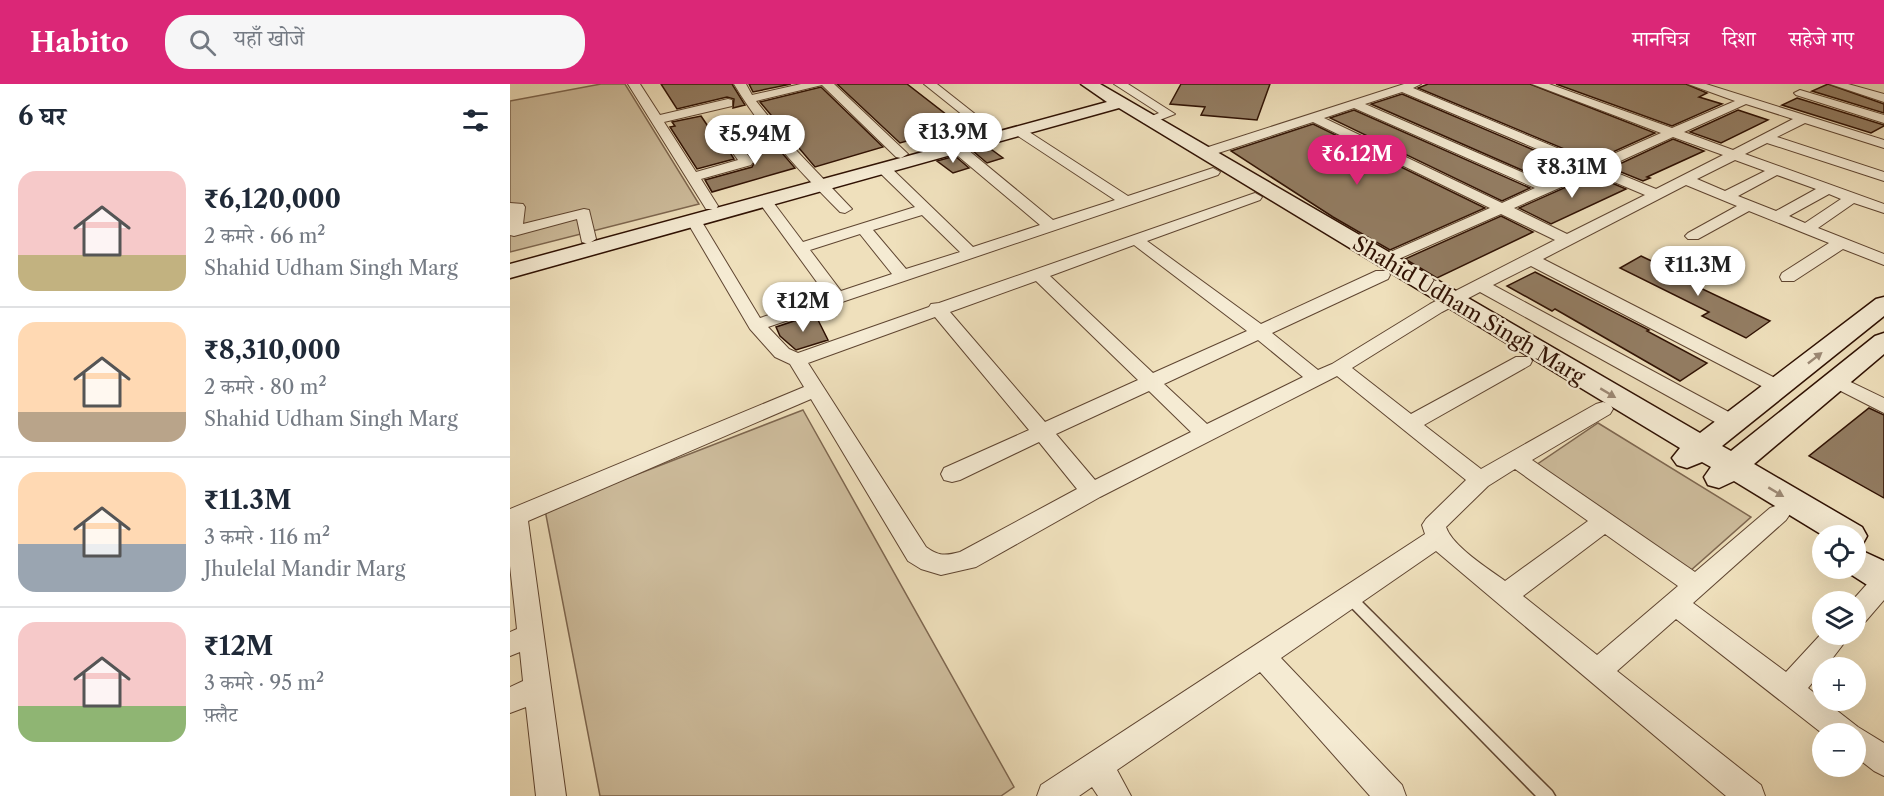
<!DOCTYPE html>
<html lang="hi">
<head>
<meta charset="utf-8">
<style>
	body { margin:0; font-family:"Libre Caslon Text","Noto Serif Devanagari",serif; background:#f6f6f7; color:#1f2937; height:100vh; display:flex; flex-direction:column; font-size:22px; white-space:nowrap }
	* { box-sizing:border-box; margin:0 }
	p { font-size:20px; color:#747a83 }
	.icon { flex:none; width:33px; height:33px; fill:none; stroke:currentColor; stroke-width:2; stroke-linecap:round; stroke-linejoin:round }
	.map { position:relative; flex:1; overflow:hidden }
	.details { display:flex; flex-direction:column; background:#fff; width:510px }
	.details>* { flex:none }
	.fabs { position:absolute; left:1302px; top:441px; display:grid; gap:12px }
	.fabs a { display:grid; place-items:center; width:54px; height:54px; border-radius:50%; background:#fff; box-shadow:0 6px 24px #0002; font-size:30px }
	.price { position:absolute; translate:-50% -51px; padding:0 14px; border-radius:21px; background:#fff; color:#222; font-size:20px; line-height:39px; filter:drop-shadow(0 2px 3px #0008) }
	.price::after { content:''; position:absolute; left:50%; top:36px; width:18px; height:14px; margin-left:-9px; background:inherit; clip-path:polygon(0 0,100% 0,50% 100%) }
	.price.on { background:#db2777; color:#fff }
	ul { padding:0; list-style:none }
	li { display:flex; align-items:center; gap:18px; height:150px; padding:0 18px }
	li+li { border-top:2px solid #e0e1e3 }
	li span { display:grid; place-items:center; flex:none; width:168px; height:120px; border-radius:18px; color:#555 }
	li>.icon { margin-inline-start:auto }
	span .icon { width:72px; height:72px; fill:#fffc; stroke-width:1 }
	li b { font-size:26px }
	h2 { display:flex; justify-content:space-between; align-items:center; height:72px; padding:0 18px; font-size:26px }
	header { display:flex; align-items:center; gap:36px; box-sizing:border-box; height:84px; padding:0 30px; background:#db2777; color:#fff }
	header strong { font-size:28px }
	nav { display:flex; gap:33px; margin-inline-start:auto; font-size:21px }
	.search { width:420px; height:54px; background:#f6f6f7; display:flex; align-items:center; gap:15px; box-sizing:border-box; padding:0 21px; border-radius:24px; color:#747a83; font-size:22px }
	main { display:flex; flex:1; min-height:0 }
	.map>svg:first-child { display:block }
	.green { fill:#cebd9d; stroke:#7e6750; stroke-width:1.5 }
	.building { fill:#937d63; stroke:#2f1103; stroke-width:1.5 }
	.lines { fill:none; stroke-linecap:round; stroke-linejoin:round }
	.lane-casing { stroke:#5f4531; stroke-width:3 }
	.street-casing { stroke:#5f4531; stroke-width:2 }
	.secondary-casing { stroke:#2f1103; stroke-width:3 }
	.lane { fill:#f5ebd3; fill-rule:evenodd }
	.street { fill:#f5ebd3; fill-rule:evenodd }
	.secondary { fill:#f5ebd3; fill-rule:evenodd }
	.oneway { fill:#9c8975 }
	.labels { text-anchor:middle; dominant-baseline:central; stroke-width:4.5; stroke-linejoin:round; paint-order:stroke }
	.street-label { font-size:21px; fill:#2f1103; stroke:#f5ebd3 }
</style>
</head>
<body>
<header>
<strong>Habito</strong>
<div class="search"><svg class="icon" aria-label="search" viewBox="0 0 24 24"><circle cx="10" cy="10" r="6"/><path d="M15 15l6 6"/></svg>यहाँ खोजें</div>
<nav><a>मानचित्र</a><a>दिशा</a><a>सहेजे गए</a></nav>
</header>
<main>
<section class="details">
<h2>6 घर<svg class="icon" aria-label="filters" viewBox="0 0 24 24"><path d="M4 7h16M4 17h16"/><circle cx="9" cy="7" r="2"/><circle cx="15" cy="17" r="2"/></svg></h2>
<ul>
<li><span style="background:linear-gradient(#f6c9c9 70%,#c2b280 0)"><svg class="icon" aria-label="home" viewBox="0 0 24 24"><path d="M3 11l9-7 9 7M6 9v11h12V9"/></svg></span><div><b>₹6,120,000</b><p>2 कमरे · 66 m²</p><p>Shahid Udham Singh Marg</p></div></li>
<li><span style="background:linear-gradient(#ffd9b3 75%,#b9a48a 0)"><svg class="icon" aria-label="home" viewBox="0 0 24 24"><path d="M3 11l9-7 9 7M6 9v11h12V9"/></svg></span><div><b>₹8,310,000</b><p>2 कमरे · 80 m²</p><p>Shahid Udham Singh Marg</p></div></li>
<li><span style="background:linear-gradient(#ffd9b3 60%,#9aa5b1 0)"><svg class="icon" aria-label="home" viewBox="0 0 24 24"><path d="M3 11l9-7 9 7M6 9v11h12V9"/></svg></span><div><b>₹11.3M</b><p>3 कमरे · 116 m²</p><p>Jhulelal Mandir Marg</p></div></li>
<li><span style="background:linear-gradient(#f6c9c9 70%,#8fb573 0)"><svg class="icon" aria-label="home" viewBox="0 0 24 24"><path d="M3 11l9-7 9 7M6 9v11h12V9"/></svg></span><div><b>₹12M</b><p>3 कमरे · 95 m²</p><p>फ़्लैट</p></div></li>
</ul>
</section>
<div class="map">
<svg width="1374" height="712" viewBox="0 0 1374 712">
	<rect width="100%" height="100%" fill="#efe0bc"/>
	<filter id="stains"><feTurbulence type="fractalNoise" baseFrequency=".00333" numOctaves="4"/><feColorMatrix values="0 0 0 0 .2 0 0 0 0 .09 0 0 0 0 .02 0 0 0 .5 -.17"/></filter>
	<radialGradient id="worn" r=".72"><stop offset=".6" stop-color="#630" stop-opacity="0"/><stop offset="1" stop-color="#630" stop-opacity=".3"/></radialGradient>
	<!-- green -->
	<path class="green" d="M 91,0 L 115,0 L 189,120 L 0,168 L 0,17 Z
		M 293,326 L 504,703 L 491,712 L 90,712 L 35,426 Z
		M 1088,339 L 1241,433 L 1180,487 L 1026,381 Z"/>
	<!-- building -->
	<path class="building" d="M 151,0 L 222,0 L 235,21 L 223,24 L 224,15 L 217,13 L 167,25 Z
		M 239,0 L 281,0 L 243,8 Z
		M 327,0 L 397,0 L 464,52 L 412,66 L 400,56 L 390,59 Z
		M 671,0 L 760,0 L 747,36 L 691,31 L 695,23 L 660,20 Z
		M 918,0 L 1020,0 L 1145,49 L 1083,77 L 908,4 Z
		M 1046,0 L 1176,0 L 1197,9 L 1189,13 L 1212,20 L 1162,42 Z
		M 1318,0 L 1374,20 L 1374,29 L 1302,7 Z
		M 311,3 L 373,63 L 305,83 L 250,18 Z
		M 892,10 L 1066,84 L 1037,97 L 861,20 Z
		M 1287,14 L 1374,41 L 1374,42 L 1361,49 L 1272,21 Z
		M 844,26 L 1020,104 L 992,117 L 820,34 Z
		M 1228,26 L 1258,36 L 1211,59 L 1180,48 Z
		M 191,32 L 214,66 L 218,65 L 224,75 L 187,85 L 160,43 L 165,42 L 162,38 Z
		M 803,40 L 975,124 L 880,166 L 823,133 L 721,67 Z
		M 260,55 L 285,84 L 202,108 L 195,96 L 242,83 L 245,77 L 233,61 Z
		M 1163,55 L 1194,67 L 1137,93 L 1140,94 L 1133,97 L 1101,84 Z
		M 478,63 L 493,74 L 477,79 L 463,67 Z
		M 445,72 L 459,84 L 443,89 L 427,77 Z
		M 1083,91 L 1116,105 L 1041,140 L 1009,124 Z
		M 991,132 L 1023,148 L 927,194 L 895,175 Z
		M 1131,172 L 1190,200 L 1186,202 L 1260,237 L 1236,254 L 1192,232 L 1199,228 L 1110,184 Z
		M 1025,188 L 1139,246 L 1137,247 L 1197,279 L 1170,297 L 1045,225 L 1042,227 L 997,202 Z
		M 305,230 L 318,256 L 286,266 L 270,252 L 266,243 Z
		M 1359,324 L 1374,331 L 1374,414 L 1299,372 Z"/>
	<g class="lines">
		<defs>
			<path id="lane" d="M 839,508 L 843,509 L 1042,707 L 1045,712 L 1026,712 L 835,517 L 833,513 L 835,509 Z"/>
			<path id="street" d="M 118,0 L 130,0 L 150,31 L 218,15 L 222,16 L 222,22 L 154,38 L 186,88 L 228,76 L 205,44 L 211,40 L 215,41 L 243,78 L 241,81 L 191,95 L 208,122 L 206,125 L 196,125 Z
				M 224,0 L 236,0 L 242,11 L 291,0 L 324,0 L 398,70 L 391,74 L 386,73 L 312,1 L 246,17 L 283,63 L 342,125 L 335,129 L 330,128 C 290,88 252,47 224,0 Z
				M 414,0 L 427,0 L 484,45 L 478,49 L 474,48 Z
				M 604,0 L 618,0 L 665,30 L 642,39 L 634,39 L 632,36 L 649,29 Z
				M 894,0 L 911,0 L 903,4 L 1083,79 L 1151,49 L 1022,0 L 1039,0 L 1162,44 L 1225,17 L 1178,0 L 1196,0 L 1374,56 L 1374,64 L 1295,39 L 1267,53 L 1374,88 L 1374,97 L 1257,59 L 1235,70 L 1374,120 L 1374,129 L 1344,119 L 1308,144 L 1374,170 L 1374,181 L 1333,165 L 1284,197 L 1272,197 L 1270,193 L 1272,189 L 1319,159 L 1239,127 L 1188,155 L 1178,155 L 1175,152 L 1178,149 L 1227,122 L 1176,101 L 1033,175 L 1275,299 L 1278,303 L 1275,307 L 1268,309 L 1261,307 L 1021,182 L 983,201 L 1228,333 L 1231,338 L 1228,343 L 1221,345 L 1214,343 L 970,208 L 932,228 L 842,284 L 901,330 L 1006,273 L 1020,273 L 1022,277 L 1020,281 L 914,341 L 971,385 L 1086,320 L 1093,318 L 1100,320 L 1103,325 L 1100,330 L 1022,376 L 1185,488 L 1260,424 L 1268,421 L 1276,424 L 1280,430 L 1276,436 L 1183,519 L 1276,588 L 1312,549 L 1341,550 L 1315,584 L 1312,584 L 1312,587 L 1298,604 L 1348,643 L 1374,659 L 1374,692 L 1364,687 L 1346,673 L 1346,650 L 1313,650 L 1166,535 L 1107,587 L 1251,701 L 1255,712 L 1216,712 L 926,467 L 771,574 L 892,701 L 896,712 L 860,712 L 750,588 L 607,686 L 621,712 L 588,712 L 582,703 L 569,712 L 527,712 L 531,701 L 915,450 L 912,441 L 916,435 L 956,396 L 827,292 L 590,413 L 466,483 L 431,491 L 411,485 L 398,477 L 301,315 L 18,437 L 56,712 L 26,712 L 16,623 L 0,629 L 0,603 L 13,597 L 10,568 L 0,572 L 0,548 L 7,545 L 0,482 L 0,425 L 294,303 L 280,280 L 265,273 L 240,245 L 176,136 L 179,133 L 189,133 L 250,234 L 317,212 L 248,117 L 250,114 L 260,114 L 293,158 L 405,123 L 368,87 L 366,84 L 368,81 L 378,81 L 463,163 L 530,141 L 442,67 L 440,64 L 442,61 L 452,61 L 543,136 L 605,116 L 505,50 L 503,47 L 505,44 L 513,44 L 618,112 L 703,84 L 710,88 L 708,91 L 258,243 L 279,265 L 288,269 L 419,223 L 421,220 L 429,219 L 745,109 L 752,113 L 750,116 L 637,157 L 751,240 L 866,187 L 878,187 L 880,191 L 878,195 L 762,249 L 808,286 L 822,280 L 920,220 L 1045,156 L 991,130 L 875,181 L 869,179 L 867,176 L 869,173 L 980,124 L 803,38 L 699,72 L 689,72 L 687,69 L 689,66 ZM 892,8 L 1072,84 L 1037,99 L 855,20 ZM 1236,20 L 1283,35 L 1223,66 L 1174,48 ZM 844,24 L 1025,104 L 992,119 L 814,34 ZM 1163,53 L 1213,71 L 1146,105 L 1095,84 ZM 1225,76 L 1255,87 L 1215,107 L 1187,95 ZM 1083,89 L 1135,111 L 1057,150 L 1004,124 ZM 1267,91 L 1306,105 L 1266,127 L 1228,112 ZM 1319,110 L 1331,115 L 1295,139 L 1279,132 ZM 412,131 L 450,168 L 396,185 L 363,146 ZM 350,150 L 382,190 L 331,207 L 300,166 ZM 624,161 L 737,247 L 643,289 L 540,192 ZM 526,197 L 628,296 L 535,338 L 440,228 ZM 425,233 L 519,346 L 434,384 L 431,390 L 434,396 L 442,398 L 450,396 L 529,358 L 567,405 L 450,468 C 435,472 428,472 416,463 L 298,279 ZM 748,256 L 793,293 L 697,340 L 654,300 ZM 639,307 L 681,348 L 585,396 L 546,350 ZM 1005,385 L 1078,437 L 995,497 C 979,485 942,462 936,443 L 978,402 ZM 1095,450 L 1168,502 L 1087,571 L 1013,512 Z
				M 1320,0 L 1338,0 L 1374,10 L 1374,18 Z
				M 1290,6 L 1374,31 L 1374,39 L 1286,11 L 1284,9 Z
				M 0,119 L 13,120 L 15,123 L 13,140 L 74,125 L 79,126 L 86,155 L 78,160 L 72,158 L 67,135 L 4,152 L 0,151 Z
				M 1326,291 L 1374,314 L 1374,329 L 1319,301 L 1316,297 L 1319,293 Z
				M 1374,488 L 1374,516 L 1355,538 L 1346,541 L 1346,518 L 1341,518 L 1365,491 Z"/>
			<path id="secondary" d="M 571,0 L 590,0 L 1190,349 L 1366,215 L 1374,213 L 1374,232 L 1212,362 L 1221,367 L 1365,252 L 1374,249 L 1374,270 L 1244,380 L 1352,443 L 1357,452 L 1352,461 L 1346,463 L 1346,452 L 1314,452 L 1224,397 L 1209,404 L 1198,401 L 1194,393 L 1201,383 L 1192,378 L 1177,384 L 1167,381 L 1162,374 L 1170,364 L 609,24 L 0,194 L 0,180 L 597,18 Z
				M 1346,464 L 1374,477 L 1374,508 L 1362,504 L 1334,486 L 1333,484 L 1346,484 Z"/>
		</defs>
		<!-- lane casing -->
		<use href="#lane" class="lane-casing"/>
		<!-- street casing -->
		<use href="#street" class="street-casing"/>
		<!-- secondary casing -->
		<use href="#secondary" class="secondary-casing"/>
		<!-- lane -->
		<use href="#lane" class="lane"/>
		<!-- street -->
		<use href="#street" class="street"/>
		<!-- secondary -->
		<use href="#secondary" class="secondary"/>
	</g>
	<!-- one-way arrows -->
	<defs><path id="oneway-solid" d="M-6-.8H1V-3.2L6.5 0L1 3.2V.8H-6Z" transform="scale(1.5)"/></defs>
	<g class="oneway">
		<use href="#oneway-solid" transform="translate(1305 274) rotate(-38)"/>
		<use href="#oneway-solid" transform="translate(1098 309) rotate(31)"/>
		<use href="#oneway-solid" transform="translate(1266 408) rotate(31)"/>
	</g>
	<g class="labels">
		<!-- street labels -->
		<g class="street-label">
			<text transform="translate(959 226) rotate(31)">Shahid Udham Singh Marg</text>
		</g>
	</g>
	<rect width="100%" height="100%" filter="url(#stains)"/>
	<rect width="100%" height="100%" fill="url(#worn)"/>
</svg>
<div class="fabs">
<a><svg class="icon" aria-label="locate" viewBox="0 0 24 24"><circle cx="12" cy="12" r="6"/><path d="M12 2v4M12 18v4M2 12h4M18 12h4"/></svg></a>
<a><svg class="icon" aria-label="layers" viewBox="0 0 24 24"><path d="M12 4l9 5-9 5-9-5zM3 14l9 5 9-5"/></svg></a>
<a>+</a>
<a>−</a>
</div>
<b class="price" style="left:443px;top:80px">₹13.9M</b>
<b class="price" style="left:245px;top:82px">₹5.94M</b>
<b class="price on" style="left:847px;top:102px">₹6.12M</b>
<b class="price" style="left:1062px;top:115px">₹8.31M</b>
<b class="price" style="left:1188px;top:213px">₹11.3M</b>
<b class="price" style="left:293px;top:249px">₹12M</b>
</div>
</main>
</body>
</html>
